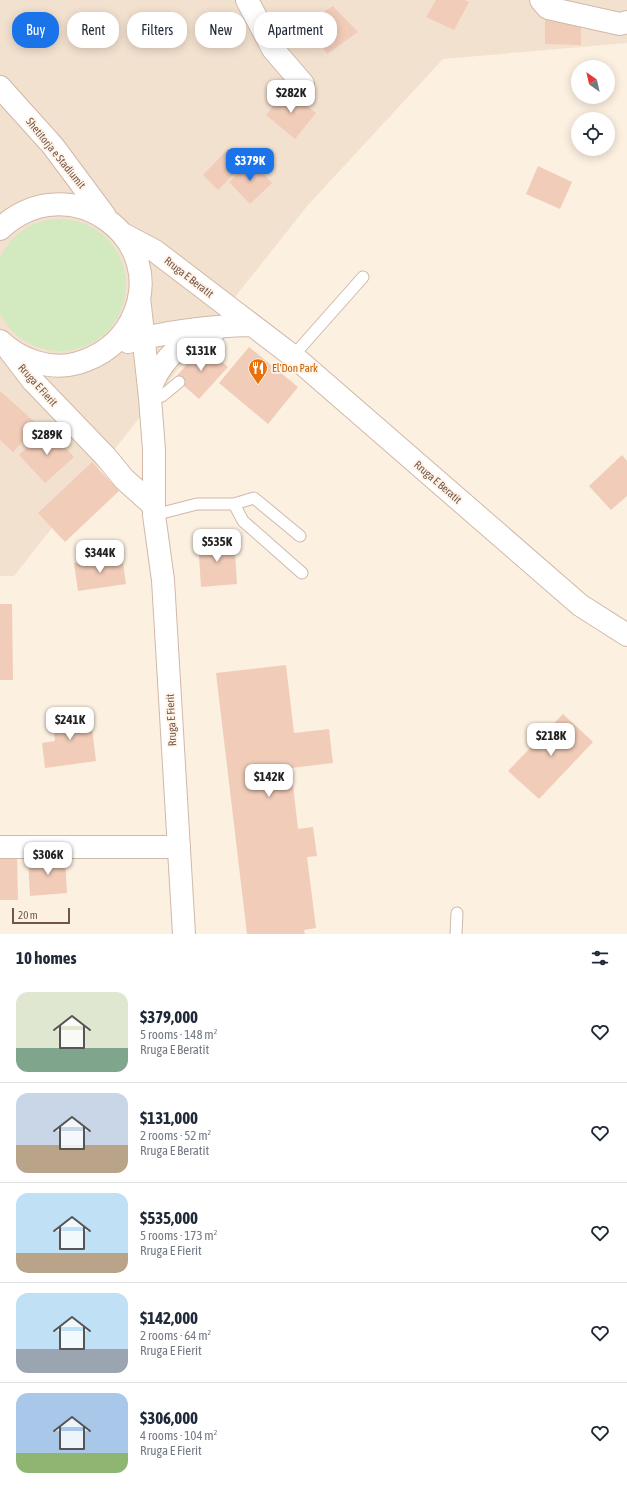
<!DOCTYPE html>
<html lang="en">
<head>
<meta charset="utf-8">
<style>
	body { margin:0; font-family:"Asap Condensed",sans-serif; background:#f6f6f7; color:#1f2937; height:100vh; display:flex; flex-direction:column; font-size:15px; white-space:nowrap }
	* { box-sizing:border-box; margin:0 }
	p { font-size:13px; color:#747a83 }
	.icon { flex:none; width:22px; height:22px; fill:none; stroke:currentColor; stroke-width:2; stroke-linecap:round; stroke-linejoin:round }
	.map { position:relative; height:934px; overflow:hidden }
	.side { display:flex; flex-direction:column; background:#fff; flex:1 }
	.side>* { flex:none }
	.banner { position:absolute; left:12px; top:12px; width:400px; height:36px; display:flex; gap:8px }
	.needle { width:26px; rotate:326deg }
	.tools { position:absolute; left:571px; top:60px; display:grid; gap:8px }
	.tools a { display:grid; place-items:center; width:44px; height:44px; border-radius:50%; background:#fff; box-shadow:0 2px 10px #0003; font-size:20px }
	.scale { position:absolute; left:12px; bottom:10px; width:58px; box-sizing:border-box; padding-left:4px; border:2px solid #735548; border-top:0; font-size:11px; line-height:14px; white-space:nowrap; color:#735548; -webkit-text-stroke:3px #fff4e7; paint-order:stroke }
	.price { position:absolute; translate:-50% -34px; padding:0 9px; border-radius:8px; background:#fff; color:#222; font-size:13px; line-height:26px; filter:drop-shadow(0 1px 2px #0008) }
	.price::after { content:''; position:absolute; left:50%; top:24px; width:12px; height:9px; margin-left:-6px; background:inherit; clip-path:polygon(0 0,100% 0,50% 100%) }
	.price.active { background:#1a73e8; color:#fff }
	ul { padding:0; list-style:none }
	li { display:flex; align-items:center; gap:12px; height:100px; padding:0 16px }
	li+li { border-top:1px solid #e0e1e3 }
	li span { display:grid; place-items:center; flex:none; width:112px; height:80px; border-radius:12px; color:#555 }
	li>.icon { margin-inline-start:auto }
	span .icon { width:48px; height:48px; fill:#fffc; stroke-width:1 }
	li b { font-size:17px }
	h2 { display:flex; justify-content:space-between; align-items:center; height:48px; padding:0 16px; font-size:17px }
	.chip { padding:0 14px; border-radius:16px; background:#fff; box-shadow:0 2px 10px #0003; font-size:14px; line-height:36px }
	.chip.active { background:#1a73e8; color:#fff }
	.map>svg:first-child { display:block }
	.residential { fill:#f3e1cf }
	.green { fill:#d3e9c0 }
	.building { fill:#f1ccb8 }
	.lines { fill:none; stroke-linecap:round; stroke-linejoin:round }
	.service-casing { stroke:#cfb9ab; stroke-width:13 }
	.minor-casing { stroke:#cfb9ab; stroke-width:24 }
	.secondary-casing { stroke:#d2b8a8; stroke-width:24 }
	.service { stroke:#fff; stroke-width:11 }
	.minor { stroke:#fff; stroke-width:22 }
	.secondary { stroke:#fff; stroke-width:22 }
	.labels { text-anchor:middle; dominant-baseline:central; stroke-width:3.5; stroke-linejoin:round; paint-order:stroke }
	.street-label { font-size:11px; fill:#735548; stroke:#fff4e7 }
	.food-label { font-size:11px; fill:#c56008; stroke:#fff4e7; text-anchor:start }
</style>
</head>
<body>
<div class="map">
<svg width="627" height="934" viewBox="0 0 627 934">
	<rect width="100%" height="100%" fill="#fcf0e1"/>
	<!-- residential -->
	<path class="residential" d="M 0,0 L 627,0 L 627,43 L 443,59 L 308,205 L 14,576 L 0,576 Z"/>
	<!-- green -->
	<path class="green" d="M-6 285a66 66 0 1 1 132 0a66 66 0 1 1-132 0Z"/>
	<!-- building -->
	<path class="building" d="M 436,0 L 464,0 L 469,2 L 454,30 L 426,17 Z
		M 333,6 L 358,32 L 327,54 L 306,23 Z
		M 545,17 L 581,19 L 581,45 L 545,44 Z
		M 287,89 L 316,113 L 295,139 L 266,115 Z
		M 228,149 L 244,164 L 218,190 L 203,175 Z
		M 251,161 L 272,183 L 250,204 L 229,182 Z
		M 538,166 L 572,182 L 560,209 L 526,194 Z
		M 203,346 L 228,367 L 199,399 L 175,378 Z
		M 249,347 L 298,387 L 268,424 L 219,383 Z
		M 0,391 L 38,425 L 13,452 L 0,440 Z
		M 48,428 L 74,457 L 45,483 L 19,455 Z
		M 622,455 L 627,461 L 627,496 L 611,510 L 589,486 Z
		M 92,462 L 119,491 L 65,542 L 38,513 Z
		M 234,539 L 237,584 L 201,587 L 198,541 Z
		M 122,556 L 126,584 L 78,591 L 74,563 Z
		M 0,604 L 12,604 L 13,680 L 0,680 Z
		M 286,665 L 294,733 L 329,729 L 333,763 L 291,768 L 298,829 L 313,827 L 317,856 L 307,857 L 316,928 L 304,930 L 305,934 L 247,934 L 216,673 Z
		M 90,712 L 96,761 L 45,768 L 42,743 L 55,741 L 52,717 Z
		M 563,714 L 593,742 L 539,799 L 508,771 Z
		M 0,854 L 17,854 L 18,900 L 0,900 Z
		M 65,855 L 67,893 L 30,896 L 28,858 Z"/>
	<g class="lines">
		<defs>
			<path id="service" d="M 208,350 L 217,339 L 216,326
				M 293,356 L 363,277
				M 150,398 L 162,396 L 179,382
				M 234,504 L 243,521 L 302,573
				M 154,515 L 197,504 L 234,504 L 254,498 L 300,536
				M 456,934 L 457,913"/>
			<path id="minor" d="M 247,0 L 273,49 L 303,84
				M 541,0 L 548,8 L 620,24 L 627,22
				M 0,847 L 179,847"/>
			<path id="secondary" d="M 0,87 L 53,146 L 105,216
				M 0,229 C 68,164 173,239 131,321 C 120,342 101,356 78,363 C 50,371 20,360 0,341
				M 123,234 L 155,251 L 298,360 L 580,605 L 627,635
				M 139,297 L 150,398 L 154,450 L 154,515 L 163,580 L 184,934
				M 128,342 C 170,331 210,326 252,325
				M 10,351 L 33,381 L 106,457 L 124,479 L 154,506
				M 150,390 C 159,362 179,344 204,330"/>
		</defs>
		<!-- service casing -->
		<use href="#service" class="service-casing"/>
		<!-- minor casing -->
		<use href="#minor" class="minor-casing"/>
		<!-- secondary casing -->
		<use href="#secondary" class="secondary-casing"/>
		<!-- service -->
		<use href="#service" class="service"/>
		<!-- minor -->
		<use href="#minor" class="minor"/>
		<!-- secondary -->
		<use href="#secondary" class="secondary"/>
	</g>
	<!-- icons -->
	<defs>
		<symbol id="restaurant-pin" viewBox="-11 -11 22 30"><path d="M0 17L-7.5 6A9.5 9.5 0 1 1 7.5 6Z" fill="#e8710a" stroke="#fff4e7"/><path d="M-5-6h1v4h1v-4h1v4h1v-4h1v5L-1.5 .5V6h-2V.5L-5-1ZM5-6V6H3V1.5H1.5Q1.5-4 5-6Z" fill="#fff"/></symbol>
	</defs>
	<g fill-rule="evenodd">
		<use href="#restaurant-pin" x="247" y="357" width="22" height="30"/>
	</g>
	<g class="labels">
		<!-- street labels -->
		<g class="street-label">
			<text transform="translate(56 153) rotate(51)">Shetitorja e Stadiumit</text>
			<text transform="translate(189 277) rotate(38)">Rruga E Beratit</text>
			<text transform="translate(38 385) rotate(48)">Rruga E Fierit</text>
			<text transform="translate(438 482) rotate(41)">Rruga E Beratit</text>
			<text transform="translate(171 720) rotate(-93)">Rruga E Fierit</text>
		</g>
		<!-- food labels -->
		<g class="food-label">
			<text x="272" y="368">El'Don Park</text>
		</g>
	</g>
</svg>
<div class="tools">
<a><svg class="needle" viewBox="-14 -14 28 28"><path d="M0-13l5 13h-10z" fill="#e53935"/><path d="M0 13l5-13h-10z" fill="#747a83"/></svg></a>
<a><svg class="icon" aria-label="locate" viewBox="0 0 24 24"><circle cx="12" cy="12" r="6"/><path d="M12 2v4M12 18v4M2 12h4M18 12h4"/></svg></a>
</div>
<div class="scale">20 m</div>
<b class="price" style="left:291px;top:114px">$282K</b>
<b class="price active" style="left:250px;top:182px">$379K</b>
<b class="price" style="left:201px;top:372px">$131K</b>
<b class="price" style="left:47px;top:456px">$289K</b>
<b class="price" style="left:217px;top:563px">$535K</b>
<b class="price" style="left:100px;top:574px">$344K</b>
<b class="price" style="left:70px;top:741px">$241K</b>
<b class="price" style="left:551px;top:757px">$218K</b>
<b class="price" style="left:269px;top:798px">$142K</b>
<b class="price" style="left:48px;top:876px">$306K</b>
<div class="banner">
<a class="chip active">Buy</a>
<a class="chip">Rent</a>
<a class="chip">Filters</a>
<a class="chip">New</a>
<a class="chip">Apartment</a>
</div>
</div>
<section class="side">
<h2>10 homes<svg class="icon" aria-label="filters" viewBox="0 0 24 24"><path d="M4 7h16M4 17h16"/><circle cx="9" cy="7" r="2"/><circle cx="15" cy="17" r="2"/></svg></h2>
<ul>
<li><span style="background:linear-gradient(#dfe7d0 70%,#7fa58c 0)"><svg class="icon" aria-label="home" viewBox="0 0 24 24"><path d="M3 11l9-7 9 7M6 9v11h12V9"/></svg></span><div><b>$379,000</b><p>5 rooms · 148 m²</p><p>Rruga E Beratit</p></div><svg class="icon" aria-label="heart" viewBox="0 0 24 24"><path d="M12 20l-8-8c-3-5 5-10 8-4 3-6 11-1 8 4z"/></svg></li>
<li><span style="background:linear-gradient(#c9d6e8 65%,#b9a48a 0)"><svg class="icon" aria-label="home" viewBox="0 0 24 24"><path d="M3 11l9-7 9 7M6 9v11h12V9"/></svg></span><div><b>$131,000</b><p>2 rooms · 52 m²</p><p>Rruga E Beratit</p></div><svg class="icon" aria-label="heart" viewBox="0 0 24 24"><path d="M12 20l-8-8c-3-5 5-10 8-4 3-6 11-1 8 4z"/></svg></li>
<li><span style="background:linear-gradient(#bfe0f5 75%,#b9a48a 0)"><svg class="icon" aria-label="home" viewBox="0 0 24 24"><path d="M3 11l9-7 9 7M6 9v11h12V9"/></svg></span><div><b>$535,000</b><p>5 rooms · 173 m²</p><p>Rruga E Fierit</p></div><svg class="icon" aria-label="heart" viewBox="0 0 24 24"><path d="M12 20l-8-8c-3-5 5-10 8-4 3-6 11-1 8 4z"/></svg></li>
<li><span style="background:linear-gradient(#bfe0f5 70%,#9aa5b1 0)"><svg class="icon" aria-label="home" viewBox="0 0 24 24"><path d="M3 11l9-7 9 7M6 9v11h12V9"/></svg></span><div><b>$142,000</b><p>2 rooms · 64 m²</p><p>Rruga E Fierit</p></div><svg class="icon" aria-label="heart" viewBox="0 0 24 24"><path d="M12 20l-8-8c-3-5 5-10 8-4 3-6 11-1 8 4z"/></svg></li>
<li><span style="background:linear-gradient(#a9c7e8 75%,#8fb573 0)"><svg class="icon" aria-label="home" viewBox="0 0 24 24"><path d="M3 11l9-7 9 7M6 9v11h12V9"/></svg></span><div><b>$306,000</b><p>4 rooms · 104 m²</p><p>Rruga E Fierit</p></div><svg class="icon" aria-label="heart" viewBox="0 0 24 24"><path d="M12 20l-8-8c-3-5 5-10 8-4 3-6 11-1 8 4z"/></svg></li>
</ul>
</section>
</body>
</html>
